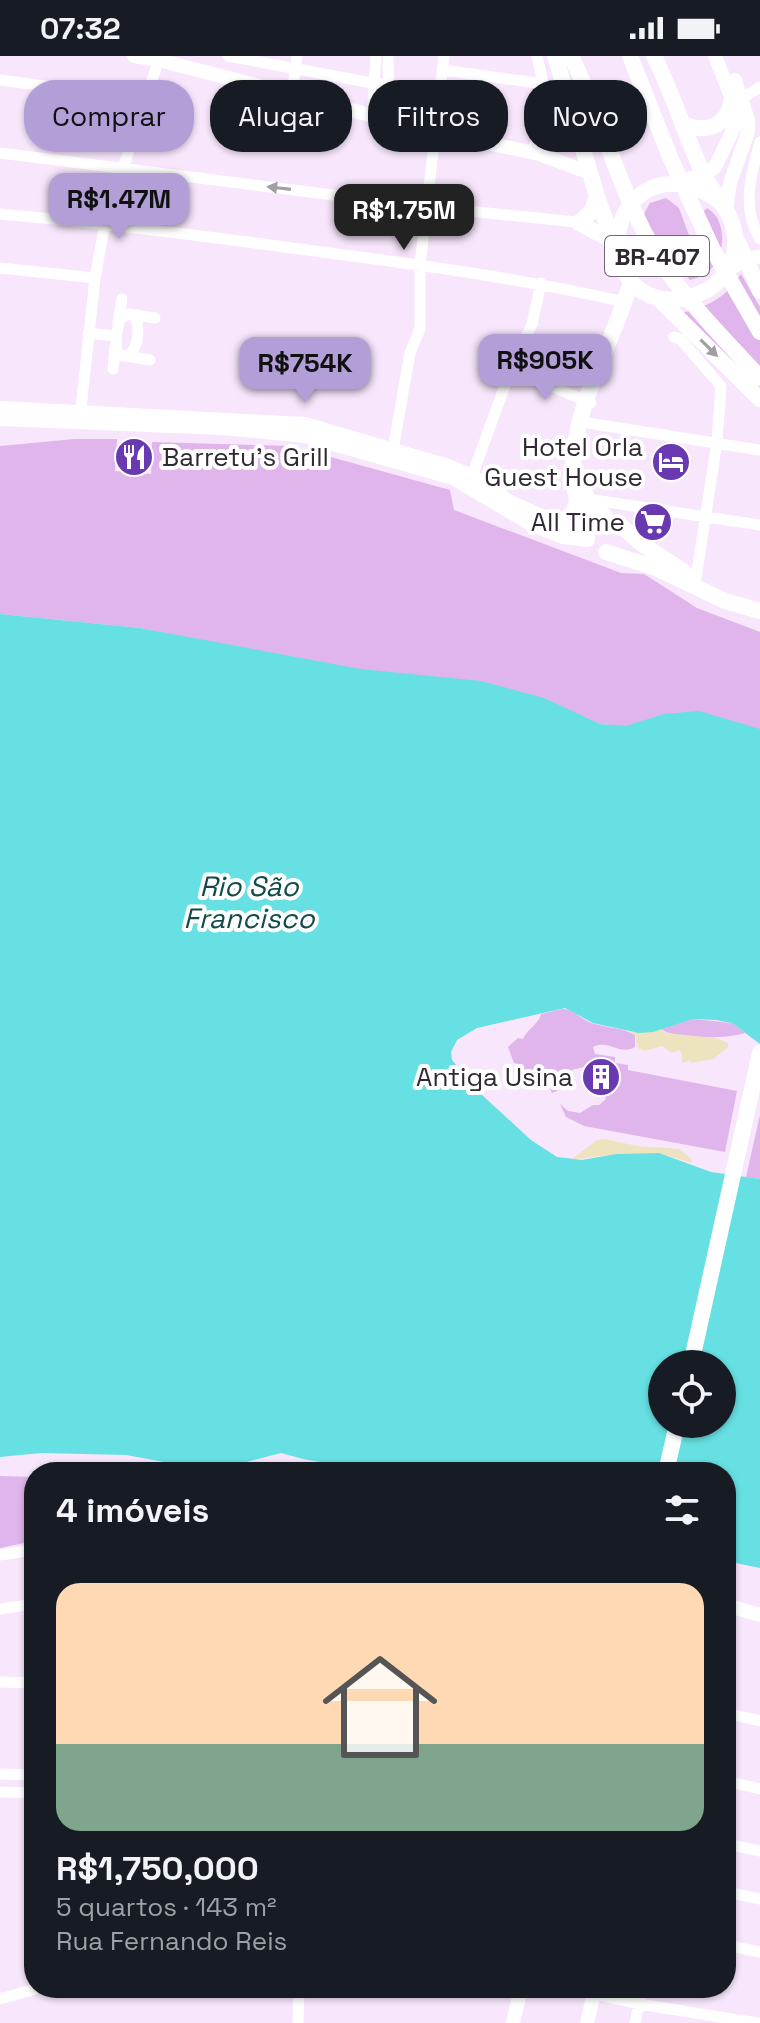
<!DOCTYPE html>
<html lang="pt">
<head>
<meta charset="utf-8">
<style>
	body { margin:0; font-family:"Space Grotesk",sans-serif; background:#242831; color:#f1f3f6; height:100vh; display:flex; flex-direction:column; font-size:30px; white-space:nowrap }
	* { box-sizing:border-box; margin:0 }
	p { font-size:26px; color:#9ea1a6 }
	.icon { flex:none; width:44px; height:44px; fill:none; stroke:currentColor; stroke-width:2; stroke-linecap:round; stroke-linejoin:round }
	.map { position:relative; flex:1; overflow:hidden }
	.sheet { position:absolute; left:24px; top:1406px; width:712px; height:536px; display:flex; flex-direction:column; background:#171b24; border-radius:32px; box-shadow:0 2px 6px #0004 }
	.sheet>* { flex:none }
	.hud { position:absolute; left:24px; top:24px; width:712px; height:72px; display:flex; gap:16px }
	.controls { position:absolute; left:648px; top:1294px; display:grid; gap:16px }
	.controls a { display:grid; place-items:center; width:88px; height:88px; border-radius:50%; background:#171b24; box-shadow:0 2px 6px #0004; font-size:40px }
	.price { position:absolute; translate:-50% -68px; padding:0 18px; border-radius:16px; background:#b39fd7; color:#111; font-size:26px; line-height:52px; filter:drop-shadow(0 2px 4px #0008) }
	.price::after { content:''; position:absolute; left:50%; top:48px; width:24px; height:18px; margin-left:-12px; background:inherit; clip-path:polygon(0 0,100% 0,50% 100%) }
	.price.active { background:#222; color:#fff }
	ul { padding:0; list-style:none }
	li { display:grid; align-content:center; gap:16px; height:424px; padding:0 32px }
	li span { display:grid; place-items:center; height:248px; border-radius:24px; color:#555 }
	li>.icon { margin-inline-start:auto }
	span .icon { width:144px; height:144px; fill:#fffc; stroke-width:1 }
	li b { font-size:34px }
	h2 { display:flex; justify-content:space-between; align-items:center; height:96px; padding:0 32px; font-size:34px }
	.chip { padding:0 28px; border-radius:32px; background:#171b24; box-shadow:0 2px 6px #0004; font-size:28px; line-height:72px }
	.chip.active { background:#b39fd7; color:#111 }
	.status { display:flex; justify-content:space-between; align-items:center; height:56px; padding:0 40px; background:#171b24; direction:ltr }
	.status svg { height:22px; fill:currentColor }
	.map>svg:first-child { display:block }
	.green { fill:#dfb5eb }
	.sand { fill:#ede3be }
	.water { fill:#66e0e2; fill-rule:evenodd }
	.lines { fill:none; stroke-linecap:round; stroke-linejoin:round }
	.minor { stroke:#fff; stroke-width:11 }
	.major { stroke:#fff; stroke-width:14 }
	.highway { stroke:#fff; stroke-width:16 }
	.oneway { fill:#a29ea3 }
	.labels { text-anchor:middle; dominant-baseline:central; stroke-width:8; stroke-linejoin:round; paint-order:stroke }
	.shield { fill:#fff; stroke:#6e6870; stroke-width:2 }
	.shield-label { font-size:24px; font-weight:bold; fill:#302833 }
	.poi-label { font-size:26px; fill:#302833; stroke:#fff; text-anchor:end }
	.water-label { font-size:28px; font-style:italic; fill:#134a4b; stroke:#fff }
</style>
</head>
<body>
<div class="status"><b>07:32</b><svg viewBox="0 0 49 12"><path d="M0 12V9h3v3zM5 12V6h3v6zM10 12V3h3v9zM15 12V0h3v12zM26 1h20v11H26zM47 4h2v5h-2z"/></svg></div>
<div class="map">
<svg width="760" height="1967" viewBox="0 0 760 1967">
	<rect width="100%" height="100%" fill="#f7e6fc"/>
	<!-- green -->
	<path class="green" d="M 666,142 L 679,152 L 690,182 C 676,196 655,184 652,210 L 647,213 L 641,206 L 640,197 L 643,194 C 639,178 641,160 650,147 Z
		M 707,152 C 728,164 726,200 708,216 C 703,220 697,222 690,224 L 684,217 C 681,200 691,199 704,192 L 704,155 Z
		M 741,218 L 760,251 L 760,339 L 679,258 C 710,249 722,245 741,218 Z
		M 75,383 L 117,383 L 115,415 L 151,418 L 152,386 L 291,390 L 450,434 L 454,454 L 621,517 L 644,518 L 697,552 L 760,576 L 760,715 L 612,669 L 600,668 L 573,657 L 140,572 L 0,558 L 0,390 Z
		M 562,953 C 574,953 580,963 591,967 C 606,972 622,971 635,979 L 635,991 C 619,1000 609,983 593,991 L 595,998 L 615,1001 L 615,1007 L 628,1009 L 628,1014 L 737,1035 L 725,1096 L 584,1070 L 566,1061 L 560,1048 L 568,1055 L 580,1057 L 593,1049 L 599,1049 L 606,1043 L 604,1035 L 589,1031 L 591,1006 L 586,1011 C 571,1013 559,1017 557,1035 L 552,1037 L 546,1024 L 526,1018 L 523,1009 L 514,1007 L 508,991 L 518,982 L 523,983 C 528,972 539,968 541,958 Z
		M 693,963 L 732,967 L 745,977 C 729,983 674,984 661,973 Z
		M 760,1059 L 760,1123 L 746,1121 Z
		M 282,1407 L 339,1416 L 261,1416 Z
		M 0,1420 L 34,1421 L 34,1485 L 0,1492 Z"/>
	<!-- sand -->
	<path class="sand" d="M 661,973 L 665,977 L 715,982 L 728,987 L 728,991 L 713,1003 L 692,1007 L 690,1004 L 682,1007 L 682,997 L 679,994 L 672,997 L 662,990 L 644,995 L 638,992 L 635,979 L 630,976 Z
		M 604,1083 L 637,1090 L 680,1093 L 692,1104 L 692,1107 L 659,1097 L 616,1098 L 571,1104 L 597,1084 Z"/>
	<!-- water -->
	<path class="water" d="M 0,558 L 140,572 L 360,613 L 481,625 L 544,642 L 600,668 L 626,670 L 664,658 L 699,655 L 760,673 L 760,988 L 732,967 L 716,964 L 693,963 L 653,976 L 639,977 L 593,967 L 565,952 L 477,972 L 457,984 L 451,996 L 452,1004 L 481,1038 L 531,1084 L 557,1101 L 582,1104 L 616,1098 L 659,1097 L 711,1116 L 760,1123 L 760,1512 L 726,1505 L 726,1416 L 380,1416 L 303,1403 L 281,1397 L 227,1411 L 203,1413 L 126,1399 L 41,1397 L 0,1401 ZM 662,1308 L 722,1308 L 722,1368 L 662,1368 Z"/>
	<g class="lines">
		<!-- minor -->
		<path class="minor" d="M 228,0 L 388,30
			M 388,0 L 389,64
			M 443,14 L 544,28
			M 0,24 L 146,44
			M 292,38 L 297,0
			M 742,42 L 760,31
			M 372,60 L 376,0
			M 760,86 C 751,118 741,152 760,183
			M 531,96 L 547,67 L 549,54 L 537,0
			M 0,97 L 429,151 L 586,167
			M 0,158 C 103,167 205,180 307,194 C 414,208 520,222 625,246
			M 0,212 L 95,222
			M 129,258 L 155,262
			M 118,267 L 122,243
			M 88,277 L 116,280 L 117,296 L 122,300 L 129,299 C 138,292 141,270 134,260 L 129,258 L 120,262 L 116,280
			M 674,281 L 680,283 L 721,330 L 717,386 L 696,522
			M 126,300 L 150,304
			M 113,313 L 115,290
			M 511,313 L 591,347
			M 80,362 L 95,222 L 105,167 L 160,0
			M 581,366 L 760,394
			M 393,394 L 410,297 L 420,273 L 420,209 L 444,0
			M 472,420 L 511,313 L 532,268 L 541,227
			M 587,443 L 760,469
			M 0,1499 L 34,1494
			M 0,1553 L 34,1548
			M 0,1626 L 34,1627
			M 726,1657 L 760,1665
			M 0,1718 L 34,1719
			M 726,1725 L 760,1733
			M 0,1736 L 34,1737
			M 726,1788 L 760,1795
			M 726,1836 L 760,1843
			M 726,1889 L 760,1896
			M 594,1938 L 639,1948 L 757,1967
			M 0,1943 L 39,1932
			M 298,1967 L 299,1932
			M 635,1967 L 642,1932"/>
		<!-- major -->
		<path class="major" d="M 134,0 L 159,4 L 436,76 L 539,98 L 590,117
			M 674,126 L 704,119 L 715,111 L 734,72 L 735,55 L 732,43 L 715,0
			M 726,153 L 730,127 L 748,76 L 748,64 L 735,24
			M 728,214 L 744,204 L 760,200
			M 0,352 L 305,368 L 448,410 L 472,420 L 509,445 L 552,465 L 576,469 L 595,463
			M 0,363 L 222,372 L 305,380 L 453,422 L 532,469 L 563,481 L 588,484
			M 726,1549 L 760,1559
			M 513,1967 L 521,1932
			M 587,1967 L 595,1932"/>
		<!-- highway -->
		<path class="highway" d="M 555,0 L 597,140 L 614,189
			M 571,0 C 603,64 619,137 657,199 C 684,244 725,283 760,322
			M 630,0 L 670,101 L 713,194 L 760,276
			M 654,0 C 673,38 685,79 703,117 C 711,134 725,148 731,164 C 760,240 636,280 619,199 C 616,185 618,170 625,157 C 647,118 693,121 723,149
			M 683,68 C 707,78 728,70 732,43
			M 597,140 L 592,155 L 579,167 L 613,185
			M 738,186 L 760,235
			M 658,242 L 760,343
			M 582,431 L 590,448 L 605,460
			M 555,466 C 570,464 575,458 577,443
			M 622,471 L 642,488 L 684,516
			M 587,480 C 582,458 573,437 573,414 C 573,348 614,287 631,225
			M 606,496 L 656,512 L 725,545 L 760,555
			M 691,1308 L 760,997
			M 666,1416 L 677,1368"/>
	</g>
	<!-- one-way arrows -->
	<defs><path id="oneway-solid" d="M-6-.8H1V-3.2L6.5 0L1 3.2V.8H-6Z" transform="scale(2)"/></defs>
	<g class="oneway">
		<use href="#oneway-solid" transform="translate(279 132) rotate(-173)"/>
		<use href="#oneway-solid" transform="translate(709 292) rotate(45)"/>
	</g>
	<!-- icons -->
	<defs>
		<symbol id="restaurant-disc" viewBox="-11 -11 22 22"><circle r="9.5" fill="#6839b1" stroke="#fff"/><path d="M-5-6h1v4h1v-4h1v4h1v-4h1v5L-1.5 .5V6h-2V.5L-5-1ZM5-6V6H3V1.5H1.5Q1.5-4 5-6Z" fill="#fff"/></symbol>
		<symbol id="hotel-disc" viewBox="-11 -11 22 22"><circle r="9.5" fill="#6839b1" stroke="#fff"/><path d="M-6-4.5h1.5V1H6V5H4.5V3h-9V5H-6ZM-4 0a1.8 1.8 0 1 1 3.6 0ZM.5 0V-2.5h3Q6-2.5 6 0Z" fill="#fff"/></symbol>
		<symbol id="supermarket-disc" viewBox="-11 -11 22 22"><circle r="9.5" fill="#6839b1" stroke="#fff"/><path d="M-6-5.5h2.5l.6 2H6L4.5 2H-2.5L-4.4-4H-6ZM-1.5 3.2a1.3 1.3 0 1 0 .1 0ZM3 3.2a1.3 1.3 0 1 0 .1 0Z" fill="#fff"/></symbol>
		<symbol id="building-disc" viewBox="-11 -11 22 22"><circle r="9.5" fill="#6839b1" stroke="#fff"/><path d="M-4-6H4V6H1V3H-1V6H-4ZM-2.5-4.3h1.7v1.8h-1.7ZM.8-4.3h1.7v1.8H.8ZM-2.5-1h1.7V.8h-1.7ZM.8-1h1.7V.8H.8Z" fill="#fff"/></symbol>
	</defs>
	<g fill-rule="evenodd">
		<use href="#restaurant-disc" x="112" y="379" width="44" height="44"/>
		<use href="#hotel-disc" x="649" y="384" width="44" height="44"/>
		<use href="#supermarket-disc" x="631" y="444" width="44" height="44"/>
		<use href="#building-disc" x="579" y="999" width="44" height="44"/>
	</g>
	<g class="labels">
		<!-- shield labels -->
		<rect class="shield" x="605" y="180" width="104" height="40" rx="6"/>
		<g class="shield-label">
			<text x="657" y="200">BR-407</text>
		</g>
		<!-- poi labels -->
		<g class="poi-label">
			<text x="643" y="391">Hotel Orla<tspan x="643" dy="30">Guest House</tspan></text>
			<text x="162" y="401" text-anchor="start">Barretu's Grill</text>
			<text x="625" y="466">All Time</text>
			<text x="573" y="1021">Antiga Usina</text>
		</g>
		<!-- water labels -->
		<g class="water-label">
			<text x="249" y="830">Rio São<tspan x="249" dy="32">Francisco</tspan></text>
		</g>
	</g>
</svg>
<div class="controls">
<a><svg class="icon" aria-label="locate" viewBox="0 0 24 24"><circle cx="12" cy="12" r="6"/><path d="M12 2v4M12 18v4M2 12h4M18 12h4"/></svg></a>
</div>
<b class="price" style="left:119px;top:185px">R$1.47M</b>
<b class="price active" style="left:404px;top:196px">R$1.75M</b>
<b class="price" style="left:545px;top:346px">R$905K</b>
<b class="price" style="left:305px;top:349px">R$754K</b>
<div class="hud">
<a class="chip active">Comprar</a>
<a class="chip">Alugar</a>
<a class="chip">Filtros</a>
<a class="chip">Novo</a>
</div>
<section class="sheet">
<h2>4 imóveis<svg class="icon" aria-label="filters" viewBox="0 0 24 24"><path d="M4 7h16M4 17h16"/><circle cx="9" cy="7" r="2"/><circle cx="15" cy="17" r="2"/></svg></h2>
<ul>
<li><span style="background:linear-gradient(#ffd9b3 65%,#7fa58c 0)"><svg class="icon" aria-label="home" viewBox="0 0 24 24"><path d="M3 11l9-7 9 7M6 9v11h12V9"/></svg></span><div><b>R$1,750,000</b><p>5 quartos · 143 m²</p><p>Rua Fernando Reis</p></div></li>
</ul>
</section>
</div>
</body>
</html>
